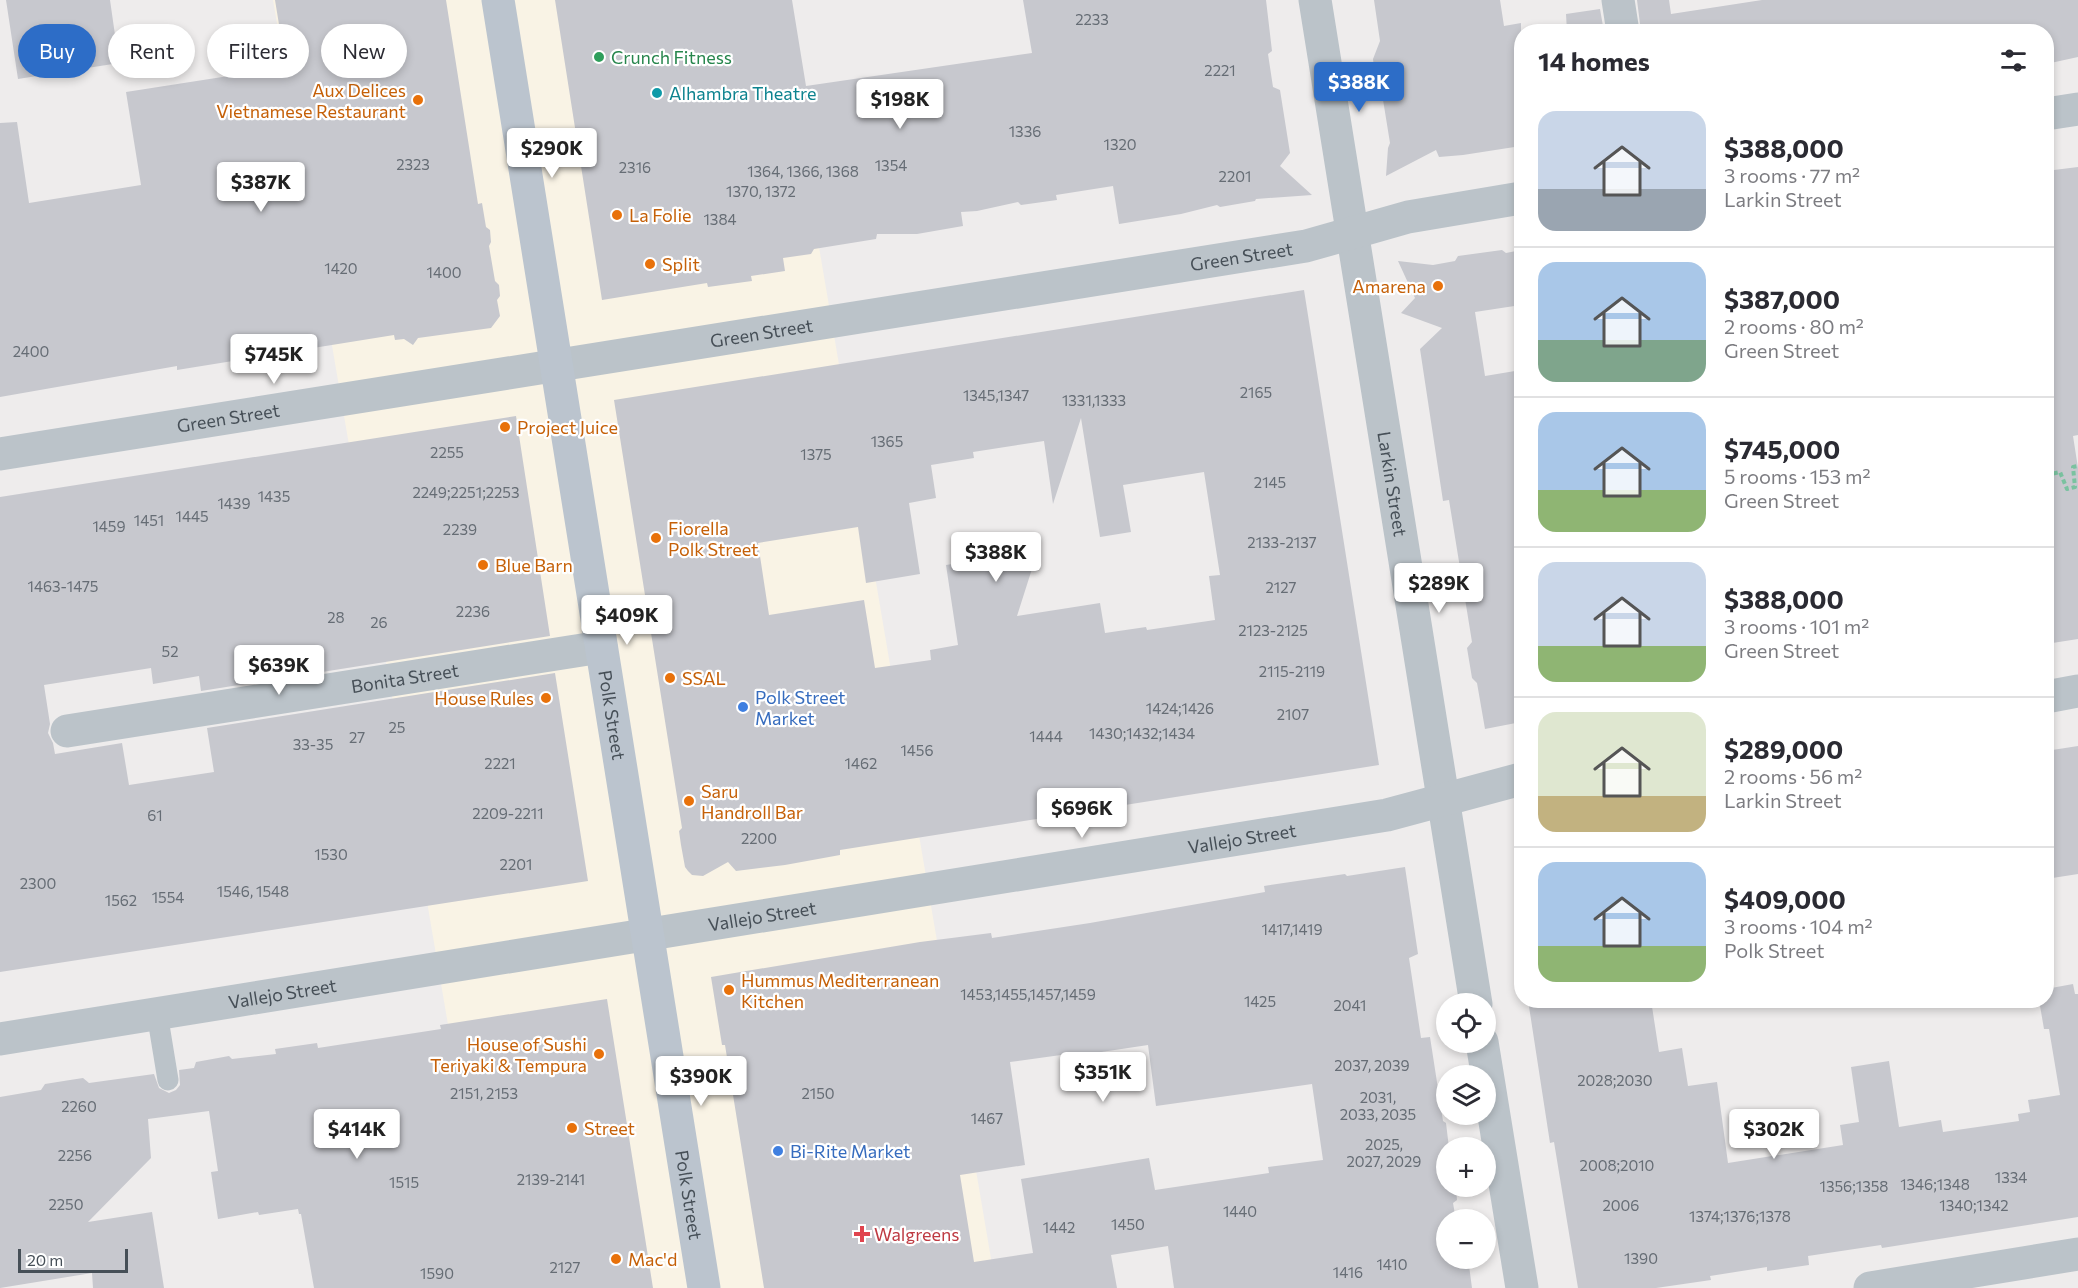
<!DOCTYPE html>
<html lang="en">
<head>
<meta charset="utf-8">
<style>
	body { margin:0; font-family:Commissioner,sans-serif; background:#f7f7f7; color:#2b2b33; height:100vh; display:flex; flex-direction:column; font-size:22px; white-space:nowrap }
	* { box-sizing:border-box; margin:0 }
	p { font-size:20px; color:#7c7c81 }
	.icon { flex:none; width:33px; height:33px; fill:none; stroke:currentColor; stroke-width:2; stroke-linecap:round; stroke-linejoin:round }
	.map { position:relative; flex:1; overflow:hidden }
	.details { position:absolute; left:1514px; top:24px; width:540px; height:984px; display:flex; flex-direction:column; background:#fff; border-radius:24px; box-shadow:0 3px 9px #0003 }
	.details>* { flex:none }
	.banner { position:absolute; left:18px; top:24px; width:570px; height:54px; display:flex; gap:12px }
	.tools { position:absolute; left:1436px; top:993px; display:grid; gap:12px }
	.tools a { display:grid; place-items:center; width:60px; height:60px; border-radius:50%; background:#fff; box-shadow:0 3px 9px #0003; font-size:30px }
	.scale { position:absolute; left:18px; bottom:15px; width:110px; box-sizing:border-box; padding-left:6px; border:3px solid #464f57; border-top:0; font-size:16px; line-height:21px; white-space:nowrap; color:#464f57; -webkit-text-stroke:4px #fff; paint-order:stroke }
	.price { position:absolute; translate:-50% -51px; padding:0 14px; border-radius:6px; background:#fff; color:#222; font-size:20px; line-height:39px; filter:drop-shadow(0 2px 3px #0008) }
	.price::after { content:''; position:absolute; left:50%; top:36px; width:18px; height:14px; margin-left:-9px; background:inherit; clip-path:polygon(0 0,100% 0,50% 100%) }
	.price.selected { background:#2d6dc7; color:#fff }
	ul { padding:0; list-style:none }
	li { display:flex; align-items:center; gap:18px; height:150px; padding:0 24px }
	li+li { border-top:2px solid #e1e1e2 }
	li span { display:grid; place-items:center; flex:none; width:168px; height:120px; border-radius:18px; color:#555 }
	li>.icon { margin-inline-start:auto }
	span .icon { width:72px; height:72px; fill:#fffc; stroke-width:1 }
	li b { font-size:26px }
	h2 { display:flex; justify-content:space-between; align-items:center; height:72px; padding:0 24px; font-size:26px }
	.pill { padding:0 21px; border-radius:27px; background:#fff; box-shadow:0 3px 9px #0003; font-size:21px; line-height:54px }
	.pill.selected { background:#2d6dc7; color:#fff }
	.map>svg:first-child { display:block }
	.commercial { fill:#f9f3e5 }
	.building { fill:#c7c8ce; fill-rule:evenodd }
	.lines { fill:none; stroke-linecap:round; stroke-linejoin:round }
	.path { stroke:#7ac2a0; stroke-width:4; stroke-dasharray:4.5 3; stroke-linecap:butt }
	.lane { stroke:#bbc3c9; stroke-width:21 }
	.street { stroke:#bbc3c9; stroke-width:33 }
	.secondary { stroke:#bbc4ce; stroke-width:33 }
	.leisure-dot { fill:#2e9e5b; stroke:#fff; stroke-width:2 }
	.culture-dot { fill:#0f9aa8; stroke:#fff; stroke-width:2 }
	.food-dot { fill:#e8710a; stroke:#fff; stroke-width:2 }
	.shop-dot { fill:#3f7fe0; stroke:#fff; stroke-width:2 }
	.health-dot { fill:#e0444e; stroke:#fff; stroke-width:2 }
	.labels { text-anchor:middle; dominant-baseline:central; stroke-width:4.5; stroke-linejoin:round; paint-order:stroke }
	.number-label { font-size:15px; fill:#666d75 }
	.leisure-label { font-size:18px; fill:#27864d; stroke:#fff; text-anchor:start }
	.food-label { font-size:18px; fill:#c56008; stroke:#fff; text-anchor:start }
	.culture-label { font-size:18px; fill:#0d838f; stroke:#fff; text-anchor:start }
	.street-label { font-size:18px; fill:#464f57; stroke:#fff }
	.shop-label { font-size:18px; fill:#366cbe; stroke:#fff; text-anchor:start }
	.health-label { font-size:18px; fill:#be3a42; stroke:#fff; text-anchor:start }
</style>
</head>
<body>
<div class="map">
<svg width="2078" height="1288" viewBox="0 0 2078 1288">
	<rect width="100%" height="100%" fill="#eeecec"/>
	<!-- commercial -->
	<path class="commercial" d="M 273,0 L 777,0 L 996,1288 L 493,1288 Z"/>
	<!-- building -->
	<path class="building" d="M 6,0 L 110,0 L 119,63 L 18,79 Z
		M 275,0 L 446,0 L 478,204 L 482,203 L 486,227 L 490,230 L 491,242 L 489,246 L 495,281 L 499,285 L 500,296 L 497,300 L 500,316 L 491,328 L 418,338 L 413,345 L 404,339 L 395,340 L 394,335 L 177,370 L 177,366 L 0,397 L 0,123 L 17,122 L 29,203 L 141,185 L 126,92 L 286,67 Z
		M 555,0 L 792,0 L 806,86 L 1032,53 L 1023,0 L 1266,0 L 1272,51 L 1268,54 L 1273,87 L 1280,90 L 1290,153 L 1280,166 L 1312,195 L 1256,199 L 1255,201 L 1220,207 L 1217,205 L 1181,214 L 1119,224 L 1113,186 L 1056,195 L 1057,200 L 1021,205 L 1018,202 L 977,211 L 961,212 L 963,226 L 917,234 L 877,234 L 876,239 L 814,249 L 811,254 L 783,258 L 785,271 L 751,276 L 752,281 L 708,287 L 707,283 L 602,300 Z
		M 1374,0 L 1500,0 L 1504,26 L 1521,23 L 1521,146 L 1463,155 L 1439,157 L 1436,150 L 1386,176 L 1388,148 L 1390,143 L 1379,75 L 1374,67 L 1373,59 L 1380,41 Z
		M 1637,0 L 1669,0 L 1671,14 L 1762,0 L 2078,0 L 2078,57 L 2046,64 L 2046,32 L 1641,32 Z
		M 1600,9 L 1604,32 L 1567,32 L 1566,14 Z
		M 2078,167 L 2078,435 L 2073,436 L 2078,468 L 2078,639 L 2046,644 L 2046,547 L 2051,546 L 2046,516 L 2046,499 L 2053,498 L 2046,447 L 2046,171 Z
		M 1502,250 L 1506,253 L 1521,250 L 1521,305 L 1475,312 L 1485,376 L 1521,370 L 1521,722 L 1485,729 L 1477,683 L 1472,678 L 1467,648 L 1472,642 L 1449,500 L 1443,501 L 1420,349 L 1442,328 L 1401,313 L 1415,298 L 1398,261 L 1433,265 L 1455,261 L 1458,256 Z
		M 1304,290 L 1379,765 L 840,850 L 840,855 L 785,865 L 736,871 L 728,862 L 703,876 L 692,875 L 688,871 L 685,867 L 681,845 L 679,831 L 682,828 L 614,400 ZM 1081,418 L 1100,537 L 1131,532 L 1123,485 L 1204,472 L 1220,575 L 1209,576 L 1215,620 L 1147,630 L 1146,627 L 1105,633 L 1100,603 L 1017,616 L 1038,550 L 1020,547 L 976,554 L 977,560 L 946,565 L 958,645 L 930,650 L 931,660 L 875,668 L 864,600 L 769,615 L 758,543 L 858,527 L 866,583 L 920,574 L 909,503 L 936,498 L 931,465 L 974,458 L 973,452 L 1044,441 L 1053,504 Z
		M 516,416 L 550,636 L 201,691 L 199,676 L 153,684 L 151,668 L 44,685 L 50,724 L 48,733 L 53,743 L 55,754 L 122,743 L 129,785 L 214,772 L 207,728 L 555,673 L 588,881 L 0,972 L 0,497 Z
		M 2078,746 L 2078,874 L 2046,879 L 2046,751 Z
		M 1405,867 L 1418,954 L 1409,958 L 1421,1038 L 1430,1037 L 1443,1121 L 1446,1123 L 1449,1148 L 1446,1148 L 1446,1186 L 1456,1188 L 1457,1200 L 1453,1203 L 1456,1220 L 1446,1220 L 1446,1258 L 1468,1258 L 1472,1288 L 1174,1288 L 1168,1246 L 1111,1255 L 1117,1288 L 764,1288 L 725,1045 L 722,1045 L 711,977 L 920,942 L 991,933 L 992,938 L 1090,923 L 1265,892 L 1264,886 L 1345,874 L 1347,876 ZM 1148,1045 L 1156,1106 L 1312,1084 L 1323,1160 L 1268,1167 L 1269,1173 L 1155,1190 L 1149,1158 L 1021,1179 L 1033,1253 L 974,1262 L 960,1175 L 1025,1165 L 1010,1062 L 1068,1054 L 1068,1057 Z
		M 2073,984 L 2075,994 L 2078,994 L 2078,1217 L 1882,1248 L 1881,1245 L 1808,1256 L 1809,1265 L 1767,1271 L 1767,1267 L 1710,1276 L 1711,1280 L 1656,1288 L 1578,1288 L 1554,1142 L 1550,1143 L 1528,1000 L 1651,1000 L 1659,1052 L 1682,1048 L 1688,1086 L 1717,1082 L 1728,1163 L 1843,1145 L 1840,1125 L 1859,1122 L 1851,1067 L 1889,1061 L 1899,1127 L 1941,1120 L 1943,1132 L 2019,1121 L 2018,1114 L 2030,1112 L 2028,1100 L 2060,1095 L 2049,1029 L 2044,1029 L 2039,1000 L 2046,1000 L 2046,989 Z
		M 607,999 L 653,1288 L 314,1288 L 301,1214 L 299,1214 L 298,1209 L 259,1215 L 258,1212 L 218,1219 L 211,1172 L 218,1171 L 209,1111 L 148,1119 L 151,1158 L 88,1222 L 152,1212 L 164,1288 L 93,1288 L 92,1273 L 0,1288 L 0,1097 L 41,1090 L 45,1084 L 70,1080 L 83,1078 L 89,1083 L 154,1074 L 159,1088 L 169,1093 L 176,1090 L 180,1085 L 179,1070 L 194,1068 L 196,1062 L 229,1056 L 232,1059 L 276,1054 L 275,1049 L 317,1043 L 318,1048 L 441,1029 L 440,1025 Z"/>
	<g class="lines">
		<!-- path -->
		<path class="path" d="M 2046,475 L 2060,472 L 2067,489 L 2075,487 L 2073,467 L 2078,466"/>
		<!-- lane -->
		<path class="lane" d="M 157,1013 L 168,1080"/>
		<!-- street -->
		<g class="street">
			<path id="s1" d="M 1315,0 L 1476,1004"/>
			<path d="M 1618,0 L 1623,32"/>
			<path d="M 2046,114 L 2078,109"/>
			<path id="s2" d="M 0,454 L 1306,246 L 1408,217 L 1521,198"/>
			<path d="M 2046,697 L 2078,691"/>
			<path id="s3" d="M 67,731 L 601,647"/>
			<path id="s4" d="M 0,1039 L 1387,815 L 1521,779"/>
			<path d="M 1482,1042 L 1522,1288"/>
			<path d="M 1870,1288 L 2078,1254"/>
		</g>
		<!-- secondary -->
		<path class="secondary" id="s5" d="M 498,0 L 704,1288"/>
	</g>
	<!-- markers -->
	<circle class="leisure-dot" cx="599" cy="57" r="6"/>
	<circle class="culture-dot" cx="657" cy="93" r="6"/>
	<g class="food-dot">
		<circle cx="418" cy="100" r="6"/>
		<circle cx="617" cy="215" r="6"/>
		<circle cx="650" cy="264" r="6"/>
		<circle cx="1438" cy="286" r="6"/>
		<circle cx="505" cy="427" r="6"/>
		<circle cx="656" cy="538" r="6"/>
		<circle cx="483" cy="565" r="6"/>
		<circle cx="670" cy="678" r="6"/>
		<circle cx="546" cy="698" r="6"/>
		<circle cx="689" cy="801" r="6"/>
		<circle cx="729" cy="990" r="6"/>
		<circle cx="599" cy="1054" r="6"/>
		<circle cx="572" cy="1128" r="6"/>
		<circle cx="616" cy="1259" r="6"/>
	</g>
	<g class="shop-dot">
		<circle cx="743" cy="707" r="6"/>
		<circle cx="778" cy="1151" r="6"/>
	</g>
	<path class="health-dot" d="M859 1225h6v6h6v6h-6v6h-6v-6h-6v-6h6z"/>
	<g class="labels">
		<!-- number labels -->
		<g class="number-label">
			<text x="1092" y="19">2233</text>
			<text x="1220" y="70">2221</text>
			<text x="1025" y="131">1336</text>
			<text x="1120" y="144">1320</text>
			<text x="413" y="164">2323</text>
			<text x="891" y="165">1354</text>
			<text x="635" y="167">2316</text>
			<text x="803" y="171">1364, 1366, 1368</text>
			<text x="1235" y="176">2201</text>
			<text x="761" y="191">1370, 1372</text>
			<text x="720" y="219">1384</text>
			<text x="341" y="268">1420</text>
			<text x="444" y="272">1400</text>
			<text x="31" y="351">2400</text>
			<text x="1256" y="392">2165</text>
			<text x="996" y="395">1345,1347</text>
			<text x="1094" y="400">1331,1333</text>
			<text x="887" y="441">1365</text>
			<text x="447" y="452">2255</text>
			<text x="816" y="454">1375</text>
			<text x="1270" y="482">2145</text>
			<text x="466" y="492">2249;2251;2253</text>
			<text x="274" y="496">1435</text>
			<text x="234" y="503">1439</text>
			<text x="192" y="516">1445</text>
			<text x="149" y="520">1451</text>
			<text x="109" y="526">1459</text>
			<text x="460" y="529">2239</text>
			<text x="1282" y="542">2133-2137</text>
			<text x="63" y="586">1463-1475</text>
			<text x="1281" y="587">2127</text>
			<text x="473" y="611">2236</text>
			<text x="336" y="617">28</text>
			<text x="379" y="622">26</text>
			<text x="1273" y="630">2123-2125</text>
			<text x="170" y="651">52</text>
			<text x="1292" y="671">2115-2119</text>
			<text x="1180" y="708">1424;1426</text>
			<text x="1293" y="714">2107</text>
			<text x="397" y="727">25</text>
			<text x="1142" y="733">1430;1432;1434</text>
			<text x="1046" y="736">1444</text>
			<text x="357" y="737">27</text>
			<text x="313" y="744">33-35</text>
			<text x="917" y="750">1456</text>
			<text x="500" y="763">2221</text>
			<text x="861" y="763">1462</text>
			<text x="508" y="813">2209-2211</text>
			<text x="155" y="815">61</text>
			<text x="759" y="838">2200</text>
			<text x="331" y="854">1530</text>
			<text x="516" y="864">2201</text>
			<text x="38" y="883">2300</text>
			<text x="253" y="891">1546, 1548</text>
			<text x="168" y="897">1554</text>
			<text x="121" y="900">1562</text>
			<text x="1292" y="929">1417,1419</text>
			<text x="1028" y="994">1453,1455,1457,1459</text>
			<text x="1260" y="1001">1425</text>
			<text x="1350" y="1005">2041</text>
			<text x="1372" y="1065">2037, 2039</text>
			<text x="1615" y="1080">2028;2030</text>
			<text x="484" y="1093">2151, 2153</text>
			<text x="818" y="1093">2150</text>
			<text x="1378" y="1097">2031,<tspan x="1378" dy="17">2033, 2035</tspan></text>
			<text x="79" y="1106">2260</text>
			<text x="987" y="1118">1467</text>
			<text x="1384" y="1144">2025,<tspan x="1384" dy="17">2027, 2029</tspan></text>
			<text x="75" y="1155">2256</text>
			<text x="1617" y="1165">2008;2010</text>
			<text x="2011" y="1177">1334</text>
			<text x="551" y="1179">2139-2141</text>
			<text x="404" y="1182">1515</text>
			<text x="1935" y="1184">1346;1348</text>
			<text x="1854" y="1186">1356;1358</text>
			<text x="66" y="1204">2250</text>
			<text x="1621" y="1205">2006</text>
			<text x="1974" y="1205">1340;1342</text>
			<text x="1240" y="1211">1440</text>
			<text x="1740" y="1216">1374;1376;1378</text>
			<text x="1128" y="1224">1450</text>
			<text x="1059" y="1227">1442</text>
			<text x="1641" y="1258">1390</text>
			<text x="1392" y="1264">1410</text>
			<text x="565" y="1267">2127</text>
			<text x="1348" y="1272">1416</text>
			<text x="437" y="1273">1590</text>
		</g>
		<!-- leisure labels -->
		<g class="leisure-label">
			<text x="611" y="57">Crunch Fitness</text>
		</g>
		<!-- food labels -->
		<g class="food-label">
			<text x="406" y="90" text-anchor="end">Aux Delices<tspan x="406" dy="21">Vietnamese Restaurant</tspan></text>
			<text x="629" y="215">La Folie</text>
			<text x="662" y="264">Split</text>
			<text x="1426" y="286" text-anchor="end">Amarena</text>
			<text x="517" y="427">Project Juice</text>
			<text x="668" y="528">Fiorella<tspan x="668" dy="21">Polk Street</tspan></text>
			<text x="495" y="565">Blue Barn</text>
			<text x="682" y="678">SSAL</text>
			<text x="534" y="698" text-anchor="end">House Rules</text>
			<text x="701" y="791">Saru<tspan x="701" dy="21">Handroll Bar</tspan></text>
			<text x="741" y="980">Hummus Mediterranean<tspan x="741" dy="21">Kitchen</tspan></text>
			<text x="587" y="1044" text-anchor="end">House of Sushi<tspan x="587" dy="21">Teriyaki &amp; Tempura</tspan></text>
			<text x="584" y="1128">Street</text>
			<text x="628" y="1259">Mac'd</text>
		</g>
		<!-- culture labels -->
		<g class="culture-label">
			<text x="669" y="93">Alhambra Theatre</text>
		</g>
		<!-- street labels -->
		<g class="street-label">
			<text stroke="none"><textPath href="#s2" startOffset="1257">Green Street</textPath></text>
			<text stroke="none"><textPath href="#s2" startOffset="771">Green Street</textPath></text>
			<text stroke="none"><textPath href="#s2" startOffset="231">Green Street</textPath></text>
			<text stroke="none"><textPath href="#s1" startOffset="490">Larkin Street</textPath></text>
			<text stroke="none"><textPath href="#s3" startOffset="342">Bonita Street</textPath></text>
			<text stroke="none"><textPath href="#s5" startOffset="724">Polk Street</textPath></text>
			<text stroke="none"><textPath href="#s4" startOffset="1258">Vallejo Street</textPath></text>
			<text stroke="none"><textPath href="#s4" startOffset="772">Vallejo Street</textPath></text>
			<text stroke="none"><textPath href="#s4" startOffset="286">Vallejo Street</textPath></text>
			<text stroke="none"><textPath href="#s5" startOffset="1210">Polk Street</textPath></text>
		</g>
		<!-- shop labels -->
		<g class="shop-label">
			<text x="755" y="697">Polk Street<tspan x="755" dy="21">Market</tspan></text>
			<text x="790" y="1151">Bi-Rite Market</text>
		</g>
		<!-- health labels -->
		<g class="health-label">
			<text x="874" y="1234">Walgreens</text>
		</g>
	</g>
</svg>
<div class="tools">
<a><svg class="icon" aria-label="locate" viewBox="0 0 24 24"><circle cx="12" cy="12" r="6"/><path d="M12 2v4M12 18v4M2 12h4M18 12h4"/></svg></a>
<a><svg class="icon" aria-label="layers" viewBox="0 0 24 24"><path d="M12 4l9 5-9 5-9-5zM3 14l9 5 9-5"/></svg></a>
<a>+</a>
<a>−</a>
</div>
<div class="scale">20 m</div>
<b class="price selected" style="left:1359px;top:113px">$388K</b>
<b class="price" style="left:900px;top:130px">$198K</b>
<b class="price" style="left:552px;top:179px">$290K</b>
<b class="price" style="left:261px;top:213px">$387K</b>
<b class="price" style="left:274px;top:385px">$745K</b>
<b class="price" style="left:996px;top:583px">$388K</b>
<b class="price" style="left:1439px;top:614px">$289K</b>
<b class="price" style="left:627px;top:646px">$409K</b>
<b class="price" style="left:279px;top:696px">$639K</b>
<b class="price" style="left:1082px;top:839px">$696K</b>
<b class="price" style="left:1103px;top:1103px">$351K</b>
<b class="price" style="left:701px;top:1107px">$390K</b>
<b class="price" style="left:357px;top:1160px">$414K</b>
<b class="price" style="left:1774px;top:1160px">$302K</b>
<div class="banner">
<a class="pill selected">Buy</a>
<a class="pill">Rent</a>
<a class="pill">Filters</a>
<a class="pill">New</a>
</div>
<section class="details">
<h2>14 homes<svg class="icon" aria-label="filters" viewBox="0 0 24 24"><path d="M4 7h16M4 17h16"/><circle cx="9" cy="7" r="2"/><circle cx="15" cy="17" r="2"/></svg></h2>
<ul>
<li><span style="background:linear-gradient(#c9d6e8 65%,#9aa5b1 0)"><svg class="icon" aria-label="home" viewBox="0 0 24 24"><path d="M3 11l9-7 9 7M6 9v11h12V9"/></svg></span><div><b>$388,000</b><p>3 rooms · 77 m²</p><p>Larkin Street</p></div></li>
<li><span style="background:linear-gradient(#a9c7e8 65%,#7fa58c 0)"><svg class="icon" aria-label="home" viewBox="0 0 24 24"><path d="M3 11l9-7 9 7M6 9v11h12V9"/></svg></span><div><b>$387,000</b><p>2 rooms · 80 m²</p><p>Green Street</p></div></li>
<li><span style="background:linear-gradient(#a9c7e8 65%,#8fb573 0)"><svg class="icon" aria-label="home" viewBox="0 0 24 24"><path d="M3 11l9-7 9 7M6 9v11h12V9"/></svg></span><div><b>$745,000</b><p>5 rooms · 153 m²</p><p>Green Street</p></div></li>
<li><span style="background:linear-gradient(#c9d6e8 70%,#8fb573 0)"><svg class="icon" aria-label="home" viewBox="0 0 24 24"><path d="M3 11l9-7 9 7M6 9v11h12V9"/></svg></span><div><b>$388,000</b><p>3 rooms · 101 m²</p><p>Green Street</p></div></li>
<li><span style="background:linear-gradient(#dfe7d0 70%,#c2b280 0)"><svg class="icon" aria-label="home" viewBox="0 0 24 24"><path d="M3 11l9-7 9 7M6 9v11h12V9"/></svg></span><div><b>$289,000</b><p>2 rooms · 56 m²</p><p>Larkin Street</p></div></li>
<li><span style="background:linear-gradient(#a9c7e8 70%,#8fb573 0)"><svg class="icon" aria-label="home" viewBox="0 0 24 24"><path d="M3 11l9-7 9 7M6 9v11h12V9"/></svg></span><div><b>$409,000</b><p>3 rooms · 104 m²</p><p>Polk Street</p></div></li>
</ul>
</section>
</div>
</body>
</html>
